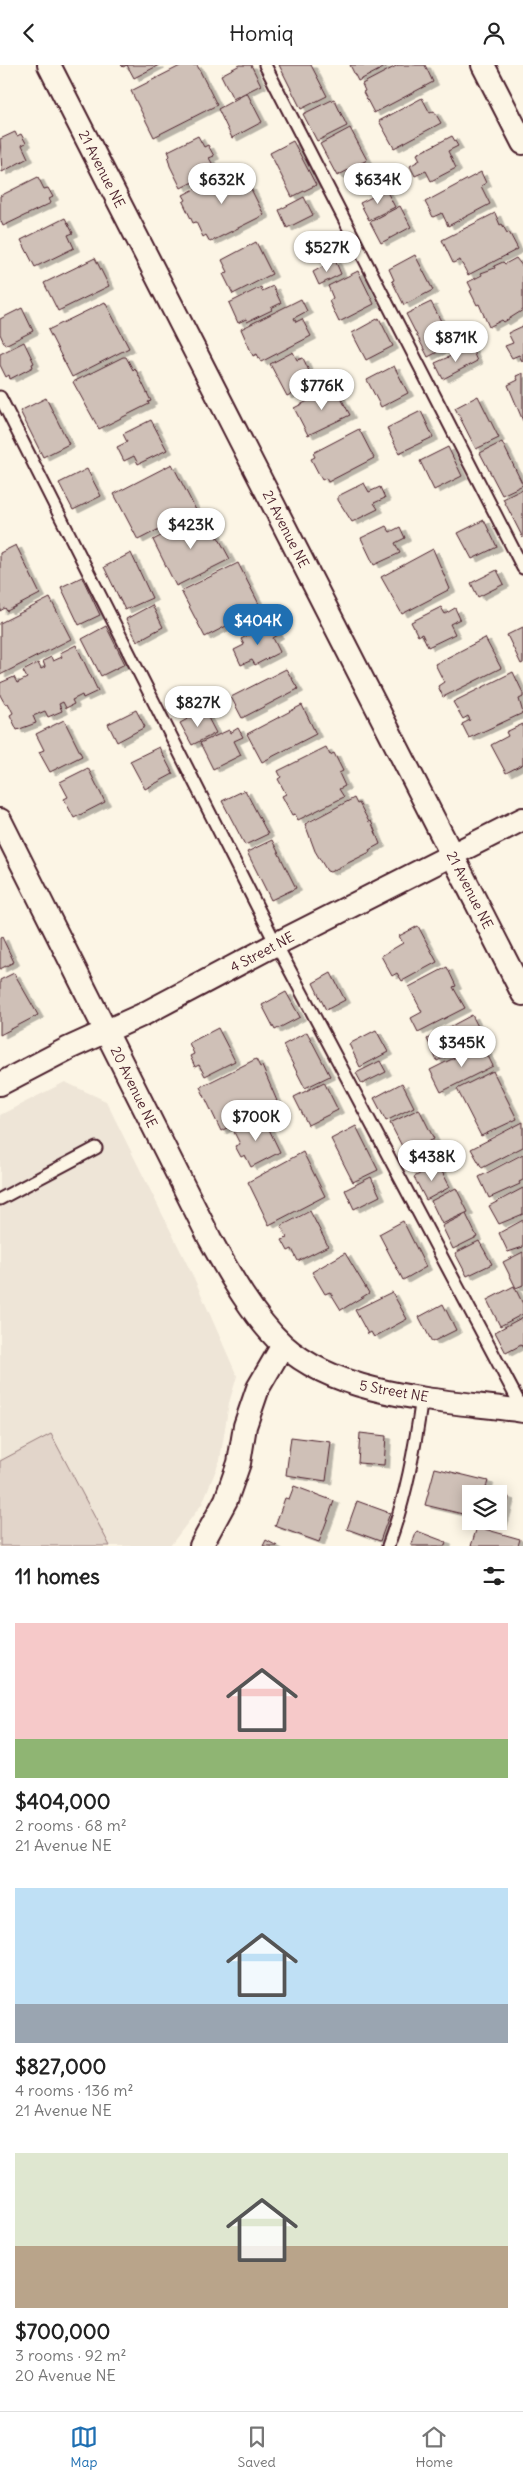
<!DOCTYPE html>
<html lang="en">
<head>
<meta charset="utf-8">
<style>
	body { margin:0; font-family:Delius,sans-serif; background:#f6f6f6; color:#222; height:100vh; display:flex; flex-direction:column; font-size:19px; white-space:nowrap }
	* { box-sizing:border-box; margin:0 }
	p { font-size:16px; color:#767676 }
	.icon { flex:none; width:28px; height:28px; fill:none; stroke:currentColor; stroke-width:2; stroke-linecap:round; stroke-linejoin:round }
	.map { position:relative; height:1481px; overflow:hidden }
	.details { display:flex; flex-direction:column; background:#fff; flex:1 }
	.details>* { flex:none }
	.tools { position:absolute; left:462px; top:1420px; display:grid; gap:10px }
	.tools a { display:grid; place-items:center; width:45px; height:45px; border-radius:0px; background:#fff; box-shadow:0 2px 12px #0003; font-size:25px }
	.price { position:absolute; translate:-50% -42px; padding:0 11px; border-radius:18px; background:#fff; color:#222; font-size:16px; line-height:32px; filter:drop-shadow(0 1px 2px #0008) }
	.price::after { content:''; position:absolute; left:50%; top:30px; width:15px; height:11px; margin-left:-8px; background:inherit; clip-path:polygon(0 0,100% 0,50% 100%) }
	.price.selected { background:#1f6fb2; color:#fff }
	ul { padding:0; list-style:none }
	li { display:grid; align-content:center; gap:10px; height:265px; padding:0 15px }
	li span { display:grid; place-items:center; height:155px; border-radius:0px; color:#555 }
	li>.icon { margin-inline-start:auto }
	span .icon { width:90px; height:90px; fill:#fffc; stroke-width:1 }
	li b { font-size:21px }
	h2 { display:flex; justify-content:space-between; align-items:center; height:60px; padding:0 15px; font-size:21px }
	header { display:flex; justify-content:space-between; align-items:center; height:65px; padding:0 15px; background:#fff; font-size:22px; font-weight:600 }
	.menu { display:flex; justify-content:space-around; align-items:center; height:70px; border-top:1px solid #e0e0e0; background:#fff; font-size:14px; color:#767676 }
	.menu a { display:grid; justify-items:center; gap:2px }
	.menu .selected { color:#1f6fb2 }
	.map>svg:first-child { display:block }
	.built { fill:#eee5d7 }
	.green { fill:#e2d5ca; stroke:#967a7a }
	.building { fill:#cfc0b7; stroke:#4a1f2b; filter:url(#shadow) }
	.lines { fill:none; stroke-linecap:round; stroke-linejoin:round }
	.lane-casing { stroke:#4a1f2b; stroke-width:15 }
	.street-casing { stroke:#4a1f2b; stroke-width:26 }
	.lane { stroke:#fcf5e5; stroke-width:11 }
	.street { stroke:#fcf5e5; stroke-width:22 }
	.labels { text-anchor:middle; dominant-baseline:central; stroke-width:5; stroke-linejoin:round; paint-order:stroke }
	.street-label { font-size:14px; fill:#4a1f2b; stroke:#fcf5e5 }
</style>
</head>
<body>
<header><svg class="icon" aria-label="back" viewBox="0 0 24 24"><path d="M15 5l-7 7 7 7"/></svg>Homiq<svg class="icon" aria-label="person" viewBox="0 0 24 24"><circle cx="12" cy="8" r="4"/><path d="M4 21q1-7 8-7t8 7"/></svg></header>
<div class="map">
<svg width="523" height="1481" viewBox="0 0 523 1481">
	<defs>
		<filter id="shadow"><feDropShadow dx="5.5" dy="3" stdDeviation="0" flood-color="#0004"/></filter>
	</defs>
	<rect width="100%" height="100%" fill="#fcf5e5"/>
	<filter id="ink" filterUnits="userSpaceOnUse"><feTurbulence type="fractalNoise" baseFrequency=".02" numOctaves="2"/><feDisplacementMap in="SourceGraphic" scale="10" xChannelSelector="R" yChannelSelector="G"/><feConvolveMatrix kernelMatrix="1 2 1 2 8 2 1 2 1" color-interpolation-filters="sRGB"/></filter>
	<g filter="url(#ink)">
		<!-- built -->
		<path class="built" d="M 65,1017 L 106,1036 L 194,1213 L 237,1311 L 229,1338 L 220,1395 L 202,1439 L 170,1481 L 0,1481 L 0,1050 Z"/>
		<!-- green -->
		<path class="green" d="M 51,1369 L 110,1481 L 0,1481 L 0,1396 Z"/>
		<!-- building -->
		<path class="building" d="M 121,0 L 159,0 L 134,13 L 127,0 L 123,2 Z
			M 182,0 L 197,0 L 217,40 L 154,72 L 131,26 Z
			M 240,0 L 251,0 L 261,20 L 233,34 L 221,10 Z
			M 279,0 L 311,0 L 327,31 L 301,44 Z
			M 350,0 L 389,0 L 358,16 Z
			M 398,0 L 425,0 L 433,17 L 374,48 L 363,27 L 365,26 L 362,19 Z
			M 247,28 L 262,57 L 232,73 L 218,44 Z
			M 422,33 L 430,48 L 434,46 L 441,58 L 394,83 L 379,56 Z
			M 334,34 L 347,61 L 317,76 L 303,49 Z
			M 350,63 L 367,95 L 337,111 L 320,79 Z
			M 15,67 L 17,71 L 21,69 L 26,78 L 22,80 L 28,93 L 2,107 L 0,74 Z
			M 198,71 L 204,82 L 208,80 L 214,91 L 209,93 L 216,105 L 181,123 L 170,101 L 168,93 L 170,91 L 168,86 Z
			M 452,71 L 458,81 L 448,86 L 456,103 L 431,116 L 426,106 L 415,111 L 410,101 L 420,95 L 417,89 Z
			M 293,76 L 316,120 L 292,132 L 270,88 Z
			M 237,102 L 248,123 L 250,122 L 264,150 L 210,177 L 206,170 L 203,172 L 196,157 L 193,158 L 183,137 L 186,135 L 183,130 Z
			M 481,107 L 486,118 L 481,121 L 490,139 L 448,161 L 442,148 L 433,152 L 425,137 Z
			M 38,112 L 44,124 L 48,123 L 53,132 L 49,134 L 51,138 L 3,161 L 0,154 L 0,131 Z
			M 386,125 L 395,142 L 369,155 L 360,138 Z
			M 304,132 L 313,150 L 287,163 L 279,145 Z
			M 400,141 L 411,162 L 381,178 L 370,157 Z
			M 495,148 L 500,160 L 502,159 L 507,168 L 509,167 L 518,184 L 468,210 L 460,195 L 453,198 L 442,175 Z
			M 65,153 L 73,168 L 68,170 L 74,183 L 35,202 L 21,175 Z
			M 256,177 L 272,209 L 233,229 L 223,209 L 228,207 L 222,195 Z
			M 415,190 L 433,225 L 404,240 L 392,216 L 394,215 L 389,204 Z
			M 95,193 L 109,221 L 58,246 L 44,218 Z
			M 516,193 L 523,202 L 523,245 L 504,257 L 502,255 L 489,262 L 479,239 L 477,240 L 470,226 L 472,225 L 468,217 L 482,210 L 481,208 L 495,203 L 494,201 L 503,197 L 505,199 Z
			M 335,195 L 341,209 L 319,220 L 313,207 Z
			M 358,206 L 374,239 L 339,257 L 329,236 L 333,233 L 328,221 Z
			M 273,221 L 281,238 L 271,243 L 272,245 L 247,257 L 246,254 L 238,258 L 229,238 L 261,222 L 262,226 Z
			M 301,234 L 307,246 L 294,253 L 296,257 L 302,254 L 311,271 L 261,297 L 257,289 L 253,291 L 241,264 Z
			M 105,237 L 129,283 L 72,312 L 48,265 Z
			M 431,237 L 453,279 L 428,292 L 406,249 Z
			M 22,243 L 33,266 L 5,280 L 0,269 L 0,254 Z
			M 379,253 L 393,281 L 366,295 L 352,268 Z
			M 523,261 L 523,295 L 522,296 L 519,290 L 512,293 L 505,281 L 513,278 L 508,268 Z
			M 24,277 L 34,298 L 32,299 L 33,302 L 10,314 L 9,310 L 6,312 L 0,300 L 0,289 Z
			M 471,282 L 477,296 L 443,314 L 435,298 Z
			M 293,287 L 297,295 L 303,293 L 309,306 L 304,308 L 310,320 L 287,331 L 270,299 Z
			M 123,292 L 126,292 L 133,305 L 135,303 L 151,336 L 148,337 L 149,339 L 99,364 L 73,317 Z
			M 394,301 L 408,328 L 381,342 L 367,315 Z
			M 523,308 L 523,356 L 508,320 L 518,315 L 516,311 Z
			M 335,322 L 350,350 L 308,370 L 294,343 Z
			M 478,331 L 499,373 L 476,384 L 455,343 Z
			M 46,333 L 69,379 L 43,392 L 20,346 Z
			M 421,346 L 433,372 L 399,388 L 387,363 Z
			M 151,355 L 167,385 L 138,399 L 134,391 L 124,396 L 117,382 L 127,377 L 123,369 Z
			M 359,364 L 374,393 L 328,417 L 326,413 L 322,415 L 311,394 L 315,392 L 313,388 Z
			M 502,377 L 523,420 L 502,430 L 480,388 Z
			M 448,382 L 462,411 L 434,425 L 420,396 Z
			M 172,399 L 196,445 L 138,475 L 114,429 Z
			M 87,404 L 101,431 L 73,445 L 59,418 Z
			M 364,418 L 369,427 L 380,422 L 385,433 L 374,438 L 378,444 L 352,457 L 338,435 L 338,431 Z
			M 523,424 L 523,473 L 503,434 Z
			M 203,449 L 207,456 L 209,455 L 217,470 L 216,473 L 218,472 L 230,494 L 176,521 L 153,475 Z
			M 484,455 L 497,482 L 472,494 L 458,468 Z
			M 386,461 L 390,467 L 400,462 L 405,473 L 395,478 L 400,488 L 374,500 L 361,473 Z
			M 16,480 L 40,529 L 7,546 L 5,543 L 0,546 L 0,488 Z
			M 433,484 L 450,524 L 402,549 L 381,512 Z
			M 131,488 L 152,533 L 125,545 L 104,502 Z
			M 238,498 L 261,543 L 205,572 L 181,526 Z
			M 497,505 L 504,519 L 478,532 L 471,518 Z
			M 82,512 L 100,550 L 79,560 L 61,522 Z
			M 50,533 L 71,574 L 0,610 L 0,558 Z
			M 152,540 L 163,562 L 137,576 L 126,554 Z
			M 441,542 L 445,549 L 455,543 L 460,554 L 450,559 L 455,569 L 428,582 L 422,569 L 418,571 L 411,557 Z
			M 267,560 L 268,563 L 273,560 L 278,570 L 273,573 L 280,587 L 255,600 L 252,595 L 241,600 L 234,585 L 244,580 L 241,574 Z
			M 106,561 L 125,599 L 101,611 L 82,574 Z
			M 523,562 L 523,598 L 521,599 L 507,570 Z
			M 485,573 L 501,603 L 443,632 L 438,621 L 444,617 L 435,599 Z
			M 76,580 L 98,626 L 83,633 L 82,630 L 72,635 L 74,639 L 66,643 L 63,637 L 59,639 L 62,646 L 48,652 L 45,646 L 33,651 L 36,658 L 17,665 L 10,650 L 13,648 L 8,638 L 5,639 L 0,630 L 0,618 L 14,612 L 17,618 L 27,613 L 23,606 L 38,598 L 41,604 L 45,602 L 43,596 L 51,592 L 53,596 L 62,592 L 60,588 Z
			M 286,604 L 298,624 L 242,653 L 231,632 Z
			M 513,607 L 523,628 L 523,632 L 519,634 L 523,648 L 469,673 L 462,659 L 470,655 L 468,651 L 463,654 L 453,637 Z
			M 302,640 L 316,669 L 262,697 L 247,669 Z
			M 136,645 L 145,662 L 117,677 L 108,659 Z
			M 204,645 L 216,668 L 192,680 L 180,658 Z
			M 64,655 L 82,691 L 50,707 L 39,687 L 44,685 L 36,669 Z
			M 523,659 L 523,699 L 506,708 L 491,680 L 508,671 L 506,667 Z
			M 238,663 L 243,672 L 234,676 L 241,690 L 213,704 L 200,678 L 229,665 L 230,668 Z
			M 159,682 L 173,709 L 145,724 L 130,696 Z
			M 326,682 L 330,690 L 334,688 L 343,706 L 339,708 L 345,721 L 339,724 L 344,732 L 298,755 L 295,749 L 292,750 L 282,731 L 286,729 L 278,714 L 281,712 L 278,706 Z
			M 88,703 L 105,737 L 74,753 L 64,734 L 68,732 L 60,717 Z
			M 245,725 L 268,769 L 245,780 L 222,736 Z
			M 354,733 L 357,739 L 359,738 L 369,757 L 371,756 L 380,779 L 369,785 L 370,787 L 330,807 L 327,806 L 315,786 L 305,759 Z
			M 272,775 L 296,823 L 271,835 L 247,787 Z
			M 418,861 L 437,897 L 402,916 L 397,908 L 392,911 L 381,891 L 403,878 L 399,871 Z
			M 2,872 L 14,897 L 0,904 L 0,873 Z
			M 447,902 L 456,921 L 453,922 L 465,943 L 418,967 L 411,953 L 422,947 L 409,922 Z
			M 14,908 L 38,950 L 0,970 L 0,915 Z
			M 331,908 L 345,935 L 326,945 L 313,918 Z
			M 286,927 L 300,952 L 275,965 L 262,940 Z
			M 472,950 L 484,973 L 437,996 L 427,974 Z
			M 218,963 L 235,996 L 205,1011 L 199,1000 L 195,1002 L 190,991 L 194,989 L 189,978 Z
			M 376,965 L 388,987 L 360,1002 L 349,979 Z
			M 307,967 L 330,1011 L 305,1023 L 283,980 Z
			M 482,979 L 493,1001 L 441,1027 L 430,1005 Z
			M 256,994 L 260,1002 L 262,1001 L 277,1036 L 221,1066 L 200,1022 Z
			M 380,996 L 386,1007 L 362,1019 L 356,1008 Z
			M 493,1006 L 517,1054 L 481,1071 L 457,1024 Z
			M 324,1017 L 338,1045 L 308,1060 L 294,1032 Z
			M 402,1018 L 414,1042 L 386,1056 L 374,1033 Z
			M 419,1044 L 434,1074 L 406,1089 L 390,1058 Z
			M 263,1052 L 280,1087 L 251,1102 L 245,1090 L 241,1092 L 235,1081 L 240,1079 L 234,1067 Z
			M 523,1057 L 523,1082 L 482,1103 L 471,1084 Z
			M 356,1061 L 378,1105 L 353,1117 L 331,1074 Z
			M 303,1087 L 325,1131 L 269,1160 L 248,1117 Z
			M 523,1089 L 523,1115 L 519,1117 L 520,1119 L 489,1133 L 479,1112 Z
			M 438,1099 L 450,1122 L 426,1135 L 414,1112 Z
			M 371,1112 L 380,1131 L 354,1144 L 345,1125 Z
			M 456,1123 L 468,1147 L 442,1159 L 431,1136 Z
			M 523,1123 L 523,1149 L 499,1159 L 489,1141 Z
			M 310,1146 L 328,1181 L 298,1196 L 292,1184 L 288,1186 L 282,1175 L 287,1173 L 281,1161 Z
			M 466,1149 L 477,1172 L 453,1184 L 442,1161 Z
			M 523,1155 L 523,1182 L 508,1187 L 499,1168 Z
			M 403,1156 L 426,1202 L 403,1215 L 379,1169 Z
			M 479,1176 L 492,1199 L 467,1211 L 455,1188 Z
			M 523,1187 L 523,1220 L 516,1223 L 503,1197 Z
			M 345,1188 L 369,1228 L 341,1245 L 330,1227 L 325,1229 L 312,1207 Z
			M 514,1221 L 523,1239 L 523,1249 L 500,1261 L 487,1235 Z
			M 392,1227 L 407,1254 L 374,1272 L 371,1267 L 368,1269 L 355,1245 Z
			M 443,1239 L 456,1265 L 432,1277 L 419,1252 Z
			M 523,1252 L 523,1283 L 521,1280 L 506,1288 L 495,1267 Z
			M 360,1368 L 386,1371 L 384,1400 L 358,1398 Z
			M 291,1372 L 331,1377 L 326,1416 L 286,1410 Z
			M 435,1403 L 488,1416 L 484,1429 L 471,1429 L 471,1451 L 425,1440 Z
			M 294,1421 L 334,1436 L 319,1477 L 275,1461 L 285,1433 L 289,1434 Z
			M 493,1427 L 509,1432 L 501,1461 L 485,1456 L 499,1456 L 499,1429 L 492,1429 Z
			M 357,1436 L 390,1448 L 380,1476 L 347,1464 Z
			M 477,1462 L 520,1474 L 518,1481 L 471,1481 Z
			M 417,1466 L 446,1477 L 445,1481 L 411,1481 Z
			M 266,1475 L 277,1481 L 263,1481 Z"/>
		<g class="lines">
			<defs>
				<path id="lane" d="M 265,0 L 523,503
					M 0,332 L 276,879 L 523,1345
					M 0,1134 L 96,1083
					M 388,1481 C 406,1433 415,1383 422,1332"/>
				<path id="street" d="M 49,0 L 523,929
					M 483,0 L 523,78
					M 0,755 L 210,1174 C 229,1209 254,1253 283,1280 C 343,1334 447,1335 523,1346
					M 0,1019 L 69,983 L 142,950 L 276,879 L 523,754
					M 201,1481 L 226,1435 L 239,1398 L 245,1361 L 258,1323 L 283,1280"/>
			</defs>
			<!-- lane casing -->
			<use href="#lane" class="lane-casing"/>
			<!-- street casing -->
			<use href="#street" class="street-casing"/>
			<!-- lane -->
			<use href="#lane" class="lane"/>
			<!-- street -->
			<use href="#street" class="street"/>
		</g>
	</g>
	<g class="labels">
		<!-- street labels -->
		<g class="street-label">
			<text transform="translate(102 104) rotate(63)">21 Avenue NE</text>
			<text transform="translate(286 464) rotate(63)">21 Avenue NE</text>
			<text transform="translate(470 825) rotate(63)">21 Avenue NE</text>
			<text transform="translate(262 887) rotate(-28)">4 Street NE</text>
			<text transform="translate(134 1022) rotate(64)">20 Avenue NE</text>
			<text transform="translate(394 1326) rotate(10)">5 Street NE</text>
		</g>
	</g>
</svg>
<div class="tools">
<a><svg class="icon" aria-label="layers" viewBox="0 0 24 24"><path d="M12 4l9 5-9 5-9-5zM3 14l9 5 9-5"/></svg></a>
</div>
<b class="price" style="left:222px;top:140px">$632K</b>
<b class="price" style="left:378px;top:140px">$634K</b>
<b class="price" style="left:327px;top:208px">$527K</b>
<b class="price" style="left:456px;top:298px">$871K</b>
<b class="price" style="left:322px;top:346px">$776K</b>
<b class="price" style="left:191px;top:485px">$423K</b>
<b class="price selected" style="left:258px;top:581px">$404K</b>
<b class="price" style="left:198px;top:663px">$827K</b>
<b class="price" style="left:462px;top:1003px">$345K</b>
<b class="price" style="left:256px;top:1077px">$700K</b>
<b class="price" style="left:432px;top:1117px">$438K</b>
</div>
<section class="details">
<h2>11 homes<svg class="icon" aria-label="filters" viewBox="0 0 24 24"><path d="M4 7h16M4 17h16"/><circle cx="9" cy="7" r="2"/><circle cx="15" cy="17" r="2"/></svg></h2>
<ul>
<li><span style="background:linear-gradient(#f6c9c9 75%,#8fb573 0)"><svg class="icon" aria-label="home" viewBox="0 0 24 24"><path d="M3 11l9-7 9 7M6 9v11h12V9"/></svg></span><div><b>$404,000</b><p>2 rooms · 68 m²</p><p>21 Avenue NE</p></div></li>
<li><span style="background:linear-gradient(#bfe0f5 75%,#9aa5b1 0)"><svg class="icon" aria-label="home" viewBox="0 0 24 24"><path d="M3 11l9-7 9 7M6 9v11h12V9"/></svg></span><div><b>$827,000</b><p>4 rooms · 136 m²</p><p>21 Avenue NE</p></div></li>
<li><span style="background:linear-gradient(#dfe7d0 60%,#b9a48a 0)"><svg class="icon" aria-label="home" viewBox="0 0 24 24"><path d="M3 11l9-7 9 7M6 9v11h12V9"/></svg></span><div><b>$700,000</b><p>3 rooms · 92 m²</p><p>20 Avenue NE</p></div></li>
</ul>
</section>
<nav class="menu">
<a class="selected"><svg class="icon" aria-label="map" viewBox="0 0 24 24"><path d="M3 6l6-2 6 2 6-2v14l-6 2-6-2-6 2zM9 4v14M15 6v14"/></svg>Map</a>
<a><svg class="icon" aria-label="saved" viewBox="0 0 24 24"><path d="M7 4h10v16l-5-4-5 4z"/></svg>Saved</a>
<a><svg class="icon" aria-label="home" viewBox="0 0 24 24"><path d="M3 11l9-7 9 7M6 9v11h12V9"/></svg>Home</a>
</nav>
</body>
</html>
